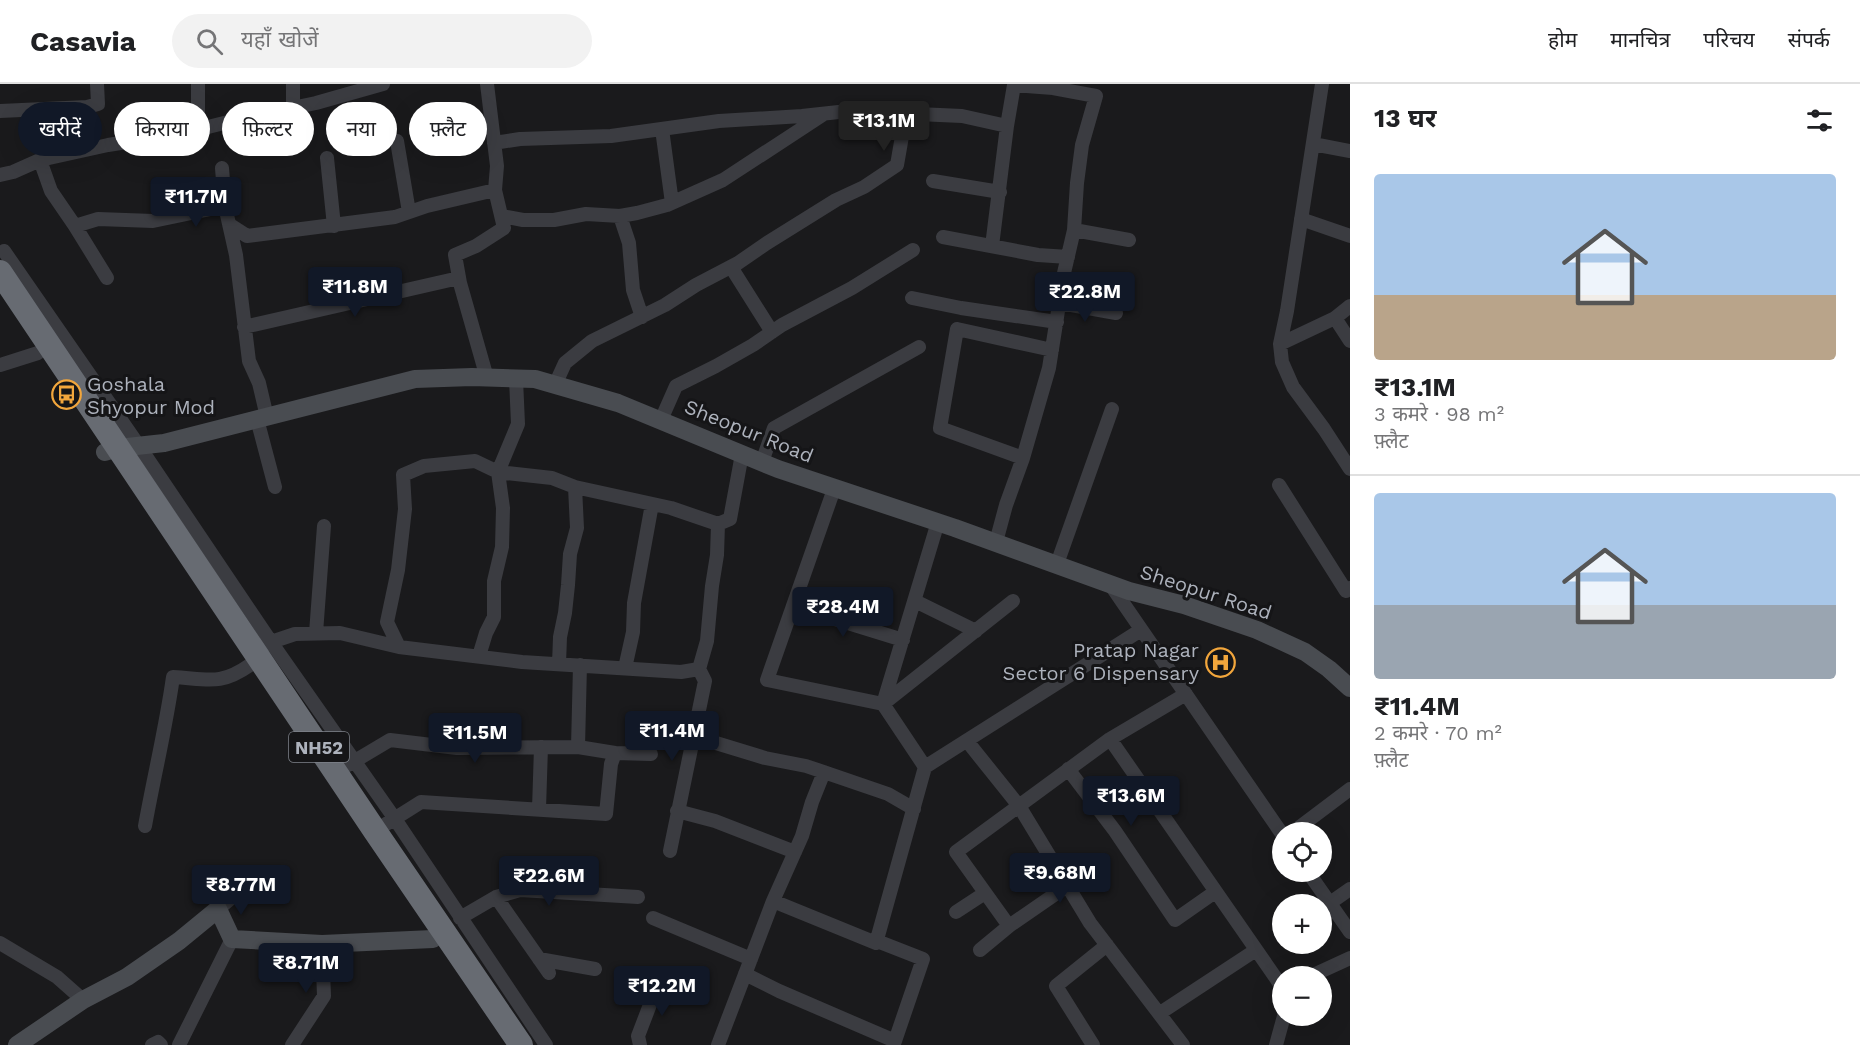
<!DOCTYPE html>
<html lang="hi">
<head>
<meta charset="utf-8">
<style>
	body { margin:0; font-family:"Work Sans","Noto Sans Devanagari",sans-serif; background:#f2f2f2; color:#202124; height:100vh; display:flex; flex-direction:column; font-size:22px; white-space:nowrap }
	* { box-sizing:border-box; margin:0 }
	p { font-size:20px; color:#757577 }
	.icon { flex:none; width:33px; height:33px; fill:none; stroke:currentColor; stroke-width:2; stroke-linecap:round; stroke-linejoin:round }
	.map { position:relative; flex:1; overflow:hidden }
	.panel { display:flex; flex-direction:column; background:#fff; width:510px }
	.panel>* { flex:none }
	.guide { position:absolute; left:18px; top:18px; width:570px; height:54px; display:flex; gap:12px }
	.fabs { position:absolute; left:1272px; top:738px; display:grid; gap:12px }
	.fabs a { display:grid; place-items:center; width:60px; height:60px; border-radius:50%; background:#fff; box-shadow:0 6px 24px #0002; font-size:30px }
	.price { position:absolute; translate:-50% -51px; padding:0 14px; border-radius:6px; background:#111827; color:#fff; font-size:20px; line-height:39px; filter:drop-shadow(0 2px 3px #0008) }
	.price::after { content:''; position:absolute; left:50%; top:36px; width:18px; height:14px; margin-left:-9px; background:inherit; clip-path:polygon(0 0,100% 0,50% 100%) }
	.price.current { background:#222; color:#fff }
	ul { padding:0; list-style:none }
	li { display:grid; align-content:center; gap:12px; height:318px; padding:0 24px }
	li+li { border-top:2px solid #e0e0e0 }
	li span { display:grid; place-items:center; height:186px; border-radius:6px; color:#555 }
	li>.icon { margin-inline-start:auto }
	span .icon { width:108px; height:108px; fill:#fffc; stroke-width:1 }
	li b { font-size:26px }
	h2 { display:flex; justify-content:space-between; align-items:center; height:72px; padding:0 24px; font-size:26px }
	.chip { padding:0 21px; border-radius:27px; background:#fff; box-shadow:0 6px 24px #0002; font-size:21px; line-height:54px }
	.chip.current { background:#111827; color:#fff }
	header { display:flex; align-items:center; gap:36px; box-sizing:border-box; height:84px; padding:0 30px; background:#fff; border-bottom:2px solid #e0e0e0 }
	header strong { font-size:28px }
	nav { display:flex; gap:33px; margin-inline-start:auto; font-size:21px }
	.search { width:420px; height:54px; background:#f2f2f2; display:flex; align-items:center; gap:15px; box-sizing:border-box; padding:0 21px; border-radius:33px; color:#757577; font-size:22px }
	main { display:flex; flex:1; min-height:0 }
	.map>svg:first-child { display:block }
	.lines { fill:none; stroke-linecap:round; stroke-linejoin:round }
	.street { stroke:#3b3c41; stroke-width:14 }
	.secondary { stroke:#494c51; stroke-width:18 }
	.highway { stroke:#676b72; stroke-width:24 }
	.labels { text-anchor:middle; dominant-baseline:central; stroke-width:6; stroke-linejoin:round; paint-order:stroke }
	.shield { fill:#151517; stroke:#7f838a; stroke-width:1.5 }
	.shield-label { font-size:18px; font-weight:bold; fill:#adb2bc }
	.poi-label { font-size:20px; fill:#adb2bc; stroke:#151517; text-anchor:start }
	.street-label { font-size:20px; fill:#adb2bc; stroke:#151517 }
</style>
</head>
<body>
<header>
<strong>Casavia</strong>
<div class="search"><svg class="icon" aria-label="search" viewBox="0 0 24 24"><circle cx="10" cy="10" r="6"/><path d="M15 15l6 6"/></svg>यहाँ खोजें</div>
<nav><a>होम</a><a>मानचित्र</a><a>परिचय</a><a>संपर्क</a></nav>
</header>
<main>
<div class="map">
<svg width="1350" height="961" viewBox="0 0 1350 961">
	<rect width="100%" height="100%" fill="#1a1a1c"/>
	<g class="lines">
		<!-- street -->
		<path class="street" d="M 293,0 L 293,24
			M 487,0 L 497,82 L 495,106
			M 1322,0 L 1287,227 L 1280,260 L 1282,278 L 1293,303 L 1324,345 L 1350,385
			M 0,27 L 87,23 L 98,20 L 97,0
			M 895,29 L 962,32 L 1007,42
			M 662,45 L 672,119
			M 198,46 L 198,0
			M 397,57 L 409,128
			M 494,59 L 520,55 L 611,52 L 719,37 L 802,32 L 857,26 L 893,29 L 905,35 L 897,81 L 864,103 L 836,116 L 767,159 L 738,179 L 696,201 L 665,221 L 592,257 L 565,279 L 555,301
			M 1313,60 L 1350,67
			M 327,74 L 334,142
			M 40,76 L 51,107 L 75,142 L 98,135 L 153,137 L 225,122 L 236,171 L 249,277 L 259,299 L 267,333
			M 222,84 L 225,122
			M 0,91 L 13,88 L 40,76 L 108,61 L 184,49 L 240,35 L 316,19 L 383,0
			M 933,97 L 1000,108
			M 502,132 L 523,136 L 554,136 L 586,130 L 620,132 L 637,129 L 667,121 L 723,96 L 824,30
			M 620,132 L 629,159 L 633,206 L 642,233
			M 1301,135 L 1350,152
			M 230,141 L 247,152 L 395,133 L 427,122 L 495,106 L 504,144 L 476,162 L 455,171 L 460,199 L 487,294
			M 75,142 L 107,194
			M 1074,146 L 1129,156
			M 943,153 L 1038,171 L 1068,173
			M 992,162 L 1007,42 L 1014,1 L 1053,4 L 1096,12 L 1082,61 L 1077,99 L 1074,146 L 1064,189 L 1049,284 L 1023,374 L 1006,421 L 996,458
			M 4,167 L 139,362 L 271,558 L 395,735 L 546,961
			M 731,183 L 772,248
			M 912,214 L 961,224 L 1057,238
			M 1060,219 L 1116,229
			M 1335,234 L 1350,257
			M 244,243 L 459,194
			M 1280,260 L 1335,234 L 1350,222
			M 0,281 L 38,269
			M 257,335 L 275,403
			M 661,336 L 676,302 L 716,282 L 753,261 L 782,241 L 852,204 L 913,166
			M 1023,374 L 940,344 L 957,245 L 1052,266
			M 762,378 L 774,344 L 919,263
			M 1279,401 L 1346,507 L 1350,504
			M 834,405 L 767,596 L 883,620 L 938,438
			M 718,440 L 730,435 L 742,370
			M 1057,480 L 1112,325
			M 1110,500 L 1282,750
			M 915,517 L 976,547
			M 793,522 L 903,556
			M 316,549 L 324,442
			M 253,564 L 295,550 L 340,549 L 399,563 L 522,578 L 681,588 L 699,585 L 707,557 L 712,502 L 717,471 L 718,440 L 671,424 L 575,403 L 552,394 L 498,388 L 475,377 L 424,382 L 403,391 L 405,425 L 398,486 L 387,538 L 399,563
			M 479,572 L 486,549 L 494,533 L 494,497 L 502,463 L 503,424 L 498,388 L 518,340 L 516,295
			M 559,580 L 560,553 L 565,529 L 568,501 L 570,470 L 577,444 L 575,403
			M 625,584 L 633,548 L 634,519 L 652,420
			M 693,652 L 765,674 L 806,682 L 888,710 L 914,725
			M 1110,655 L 1282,903
			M 967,657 L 1019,722 L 1090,839 L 1183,961
			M 578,663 L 580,581
			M 348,681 L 390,656 L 457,664 L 578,663 L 615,669
			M 925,683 L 883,620 L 1013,517
			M 1068,685 L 1115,747 L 1175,836 L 1215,808
			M 539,725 L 541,663
			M 677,727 L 715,737 L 795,768
			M 145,742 C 154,692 166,643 173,593 C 208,595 220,602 250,581
			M 375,747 L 421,718 L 606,730 L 611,680 L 615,669 L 651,670
			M 1293,748 L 1350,705
			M 670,767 L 705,597 L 699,585
			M 1308,788 L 1350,848
			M 1067,802 L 1009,842 L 956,768 L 1110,655 L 1186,610
			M 496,813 L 549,889
			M 773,817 L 802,752 L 812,718 L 824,688
			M 1330,819 L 1350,805
			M 218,825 L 242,805 L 266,790
			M 956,828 L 985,809
			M 460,834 L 496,813 L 520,806 L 638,813
			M 653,834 L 751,875
			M 0,859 L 57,893 L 83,916
			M 980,866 L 1009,842
			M 539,875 L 595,885
			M 745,890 L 779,907 L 895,957 L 923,875 L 877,857
			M 1311,892 L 1350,874
			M 1160,929 L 1256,866
			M 152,961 L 158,958 L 161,961
			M 179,961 L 232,855
			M 292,961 L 324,912 L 322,860
			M 640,961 L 638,952 L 656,905
			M 718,961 L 773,817 L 876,859 L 925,683 L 1141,546
			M 1093,961 L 1056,902 L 1107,861
			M 1276,961 L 1284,932"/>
		<!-- secondary -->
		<path class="secondary" d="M 105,368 L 118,364 L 164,359 L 415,295 L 472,293 L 535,295 L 618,319 L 778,385 L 955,444 L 1129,507 L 1184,521 L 1257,546 L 1305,568 L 1329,585 L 1350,604
			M 17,961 L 83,916 L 127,893 L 179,857 L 218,825 L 232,855 L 322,860 L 433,855"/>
		<!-- highway -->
		<path class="highway" d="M 0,188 L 375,747 L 521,961"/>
	</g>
	<!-- icons -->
	<defs>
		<symbol id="bus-ring" viewBox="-11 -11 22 22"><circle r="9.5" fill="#151517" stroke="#f2a63c" stroke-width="1.5"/><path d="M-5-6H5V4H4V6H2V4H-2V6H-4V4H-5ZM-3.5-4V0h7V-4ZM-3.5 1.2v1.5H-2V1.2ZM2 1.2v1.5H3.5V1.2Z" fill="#f2a63c"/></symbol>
		<symbol id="hospital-ring" viewBox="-11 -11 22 22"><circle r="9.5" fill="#151517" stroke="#f2a63c" stroke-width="1.5"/><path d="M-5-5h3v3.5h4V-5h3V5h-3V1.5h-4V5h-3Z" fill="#f2a63c"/></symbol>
	</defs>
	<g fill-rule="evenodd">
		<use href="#bus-ring" x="50" y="294" width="33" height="33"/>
		<use href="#hospital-ring" x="1204" y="562" width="33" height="33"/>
	</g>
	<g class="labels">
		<!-- shield labels -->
		<rect class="shield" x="289" y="648" width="60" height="30" rx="4.5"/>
		<g class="shield-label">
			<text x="319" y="663">NH52</text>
		</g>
		<!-- poi labels -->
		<g class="poi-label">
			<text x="87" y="300">Goshala<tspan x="87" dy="23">Shyopur Mod</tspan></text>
			<text x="1199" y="566" text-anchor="end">Pratap Nagar<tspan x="1199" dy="23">Sector 6 Dispensary</tspan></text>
		</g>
		<!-- street labels -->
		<g class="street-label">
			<text transform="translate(749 347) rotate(22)">Sheopur Road</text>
			<text transform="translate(1206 508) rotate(18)">Sheopur Road</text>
		</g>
	</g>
</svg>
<div class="fabs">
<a><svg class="icon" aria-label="locate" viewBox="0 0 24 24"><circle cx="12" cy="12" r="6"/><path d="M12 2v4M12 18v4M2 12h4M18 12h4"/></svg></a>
<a>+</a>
<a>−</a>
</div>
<b class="price current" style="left:884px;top:68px">₹13.1M</b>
<b class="price" style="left:196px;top:144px">₹11.7M</b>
<b class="price" style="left:355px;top:234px">₹11.8M</b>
<b class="price" style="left:1085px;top:239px">₹22.8M</b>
<b class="price" style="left:843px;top:554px">₹28.4M</b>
<b class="price" style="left:672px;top:678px">₹11.4M</b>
<b class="price" style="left:475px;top:680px">₹11.5M</b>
<b class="price" style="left:1131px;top:743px">₹13.6M</b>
<b class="price" style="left:1060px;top:820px">₹9.68M</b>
<b class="price" style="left:549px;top:823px">₹22.6M</b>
<b class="price" style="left:241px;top:832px">₹8.77M</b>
<b class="price" style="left:306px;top:910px">₹8.71M</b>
<b class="price" style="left:662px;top:933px">₹12.2M</b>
<div class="guide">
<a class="chip current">खरीदें</a>
<a class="chip">किराया</a>
<a class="chip">फ़िल्टर</a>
<a class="chip">नया</a>
<a class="chip">फ़्लैट</a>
</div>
</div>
<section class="panel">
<h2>13 घर<svg class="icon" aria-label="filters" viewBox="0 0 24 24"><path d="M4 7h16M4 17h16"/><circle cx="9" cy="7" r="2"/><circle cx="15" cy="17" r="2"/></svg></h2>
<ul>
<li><span style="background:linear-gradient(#a9c7e8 65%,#b9a48a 0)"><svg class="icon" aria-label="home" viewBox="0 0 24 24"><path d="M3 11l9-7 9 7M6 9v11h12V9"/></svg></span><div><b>₹13.1M</b><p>3 कमरे · 98 m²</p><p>फ़्लैट</p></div></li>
<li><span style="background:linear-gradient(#a9c7e8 60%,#9aa5b1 0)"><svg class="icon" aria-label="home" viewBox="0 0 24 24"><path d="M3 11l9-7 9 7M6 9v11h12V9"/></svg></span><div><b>₹11.4M</b><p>2 कमरे · 70 m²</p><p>फ़्लैट</p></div></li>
</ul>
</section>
</main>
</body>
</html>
